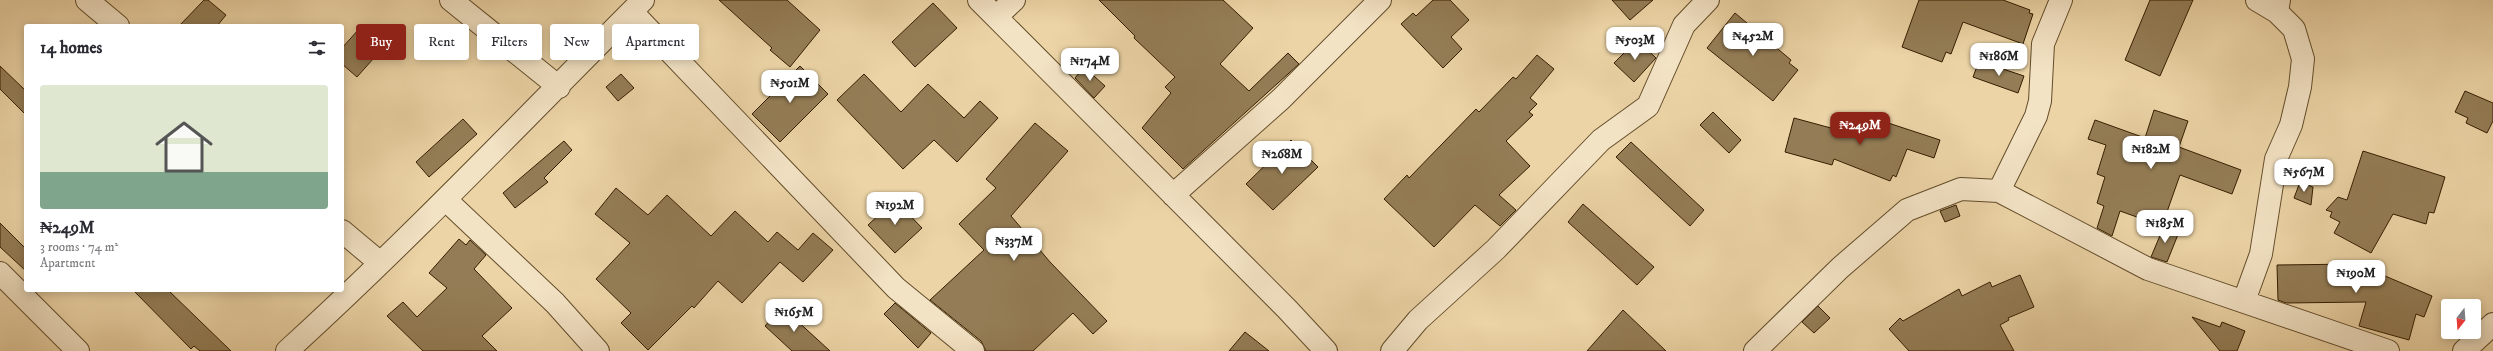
<!DOCTYPE html>
<html lang="en">
<head>
<meta charset="utf-8">
<style>
	body { margin:0; font-family:"IM FELL DW Pica",serif; background:#f2f2f3; color:#2b2b33; height:100vh; display:flex; flex-direction:column; font-size:15px; white-space:nowrap }
	* { box-sizing:border-box; margin:0 }
	p { font-size:13px; color:#7c7c81 }
	.icon { flex:none; width:22px; height:22px; fill:none; stroke:currentColor; stroke-width:2; stroke-linecap:round; stroke-linejoin:round }
	.map { position:relative; flex:1; overflow:hidden }
	.side { position:absolute; left:24px; top:24px; width:320px; height:268px; display:flex; flex-direction:column; background:#fff; border-radius:4px; box-shadow:0 2px 10px #0003 }
	.side>* { flex:none }
	.top-card { position:absolute; left:356px; top:24px; width:380px; height:36px; display:flex; gap:8px }
	.needle { width:26px; rotate:197deg }
	.fabs { position:absolute; left:2441px; top:299px; display:grid; gap:8px }
	.fabs a { display:grid; place-items:center; width:40px; height:40px; border-radius:4px; background:#fff; box-shadow:0 2px 10px #0003; font-size:20px }
	.price { position:absolute; translate:-50% -34px; padding:0 9px; border-radius:8px; background:#fff; color:#222; font-size:13px; line-height:26px; filter:drop-shadow(0 1px 2px #0008) }
	.price::after { content:''; position:absolute; left:50%; top:24px; width:12px; height:9px; margin-left:-6px; background:inherit; clip-path:polygon(0 0,100% 0,50% 100%) }
	.price.active { background:#8f2418; color:#fff }
	ul { padding:0; list-style:none }
	li { display:grid; align-content:center; gap:8px; height:212px; padding:0 16px }
	li+li { border-top:1px solid #e1e1e2 }
	li span { display:grid; place-items:center; height:124px; border-radius:4px; color:#555 }
	li>.icon { margin-inline-start:auto }
	span .icon { width:72px; height:72px; fill:#fffc; stroke-width:1 }
	li b { font-size:17px }
	h2 { display:flex; justify-content:space-between; align-items:center; height:48px; padding:0 16px; font-size:17px }
	.tag { padding:0 14px; border-radius:4px; background:#fff; box-shadow:0 2px 10px #0003; font-size:14px; line-height:36px }
	.tag.active { background:#8f2418; color:#fff }
	.map>svg:first-child { display:block }
	.building { fill:#947d56; stroke:#351e00 }
	.lines { fill:none; stroke-linecap:round; stroke-linejoin:round }
	.minor-casing { stroke:#634c2a; stroke-width:24 }
	.minor { stroke:#f3e3c5; stroke-width:22 }
</style>
</head>
<body>
<div class="map">
<svg width="2493" height="351" viewBox="0 0 2493 351">
	<rect width="100%" height="100%" fill="#ecd4a6"/>
	<filter id="stains"><feTurbulence type="fractalNoise" baseFrequency=".005" numOctaves="4"/><feColorMatrix values="0 0 0 0 .2 0 0 0 0 .09 0 0 0 0 .02 0 0 0 .5 -.17"/></filter>
	<radialGradient id="worn" r=".72"><stop offset=".6" stop-color="#630" stop-opacity="0"/><stop offset="1" stop-color="#630" stop-opacity=".3"/></radialGradient>
	<!-- building -->
	<path class="building" d="M 204,0 L 208,0 L 226,15 L 217,26 L 179,26 Z
		M 719,0 L 787,0 L 820,30 L 790,67 L 770,50 L 772,48 Z
		M 1099,0 L 1223,0 L 1253,28 L 1220,64 L 1249,91 L 1288,53 L 1299,64 L 1183,169 L 1142,128 L 1171,93 L 1165,87 L 1175,77 L 1134,38 L 1135,36 Z
		M 1433,0 L 1450,0 L 1469,20 L 1451,37 L 1462,49 L 1443,68 L 1401,24 L 1413,13 L 1416,16 Z
		M 1612,0 L 1653,0 L 1630,20 Z
		M 1919,0 L 2003,0 L 2030,10 L 2029,13 L 2033,14 L 2023,44 L 1963,22 L 1951,54 L 1946,52 L 1942,62 L 1902,47 Z
		M 2150,0 L 2193,0 L 2160,76 L 2125,60 Z
		M 933,3 L 957,28 L 915,67 L 892,42 Z
		M 1735,13 L 1791,60 L 1789,63 L 1798,70 L 1773,101 L 1707,48 Z
		M 359,29 L 381,50 L 357,77 L 342,64 L 342,48 Z
		M 1637,40 L 1656,58 L 1634,82 L 1614,63 Z
		M 1537,55 L 1554,69 L 1530,98 L 1537,104 L 1529,112 L 1533,115 L 1506,141 L 1530,166 L 1499,195 L 1516,210 L 1500,226 L 1475,205 L 1434,247 L 1384,199 L 1407,175 L 1409,178 L 1476,109 L 1479,112 L 1513,77 L 1516,79 Z
		M 1979,61 L 2024,76 L 2018,93 L 1973,77 Z
		M 0,66 L 26,91 L 26,115 L 0,89 Z
		M 800,66 L 828,94 L 780,142 L 752,114 Z
		M 1084,67 L 1105,86 L 1094,98 L 1075,78 Z
		M 621,74 L 634,88 L 618,101 L 606,87 Z
		M 864,74 L 901,112 L 928,84 L 964,118 L 980,101 L 998,118 L 957,162 L 934,140 L 903,169 L 837,100 Z
		M 2465,91 L 2493,103 L 2493,121 L 2487,133 L 2466,123 L 2468,118 L 2455,112 Z
		M 2154,110 L 2188,121 L 2179,147 L 2241,170 L 2232,194 L 2180,175 L 2162,226 L 2120,211 L 2112,236 L 2097,228 L 2104,206 L 2097,203 L 2105,177 L 2097,174 L 2106,145 L 2088,139 L 2095,120 L 2145,138 Z
		M 1713,112 L 1741,140 L 1729,153 L 1700,125 Z
		M 1870,117 L 1940,140 L 1934,158 L 1907,149 L 1896,177 L 1893,175 L 1890,181 L 1834,159 L 1832,165 L 1785,152 L 1794,118 L 1864,137 Z
		M 463,119 L 477,134 L 429,177 L 416,162 Z
		M 1035,123 L 1068,151 L 1011,216 L 1050,262 L 1107,321 L 1093,334 L 1073,313 L 1033,351 L 986,351 L 981,341 L 930,300 L 984,250 L 959,224 L 996,188 L 986,179 Z
		M 1291,140 L 1318,167 L 1273,210 L 1246,184 Z
		M 564,141 L 572,150 L 544,178 L 548,182 L 515,208 L 503,193 Z
		M 1631,142 L 1704,210 L 1690,226 L 1616,157 Z
		M 2363,151 L 2445,177 L 2434,213 L 2429,212 L 2426,224 L 2393,214 L 2371,253 L 2334,233 L 2340,222 L 2330,217 L 2332,212 L 2326,210 L 2338,197 L 2347,200 Z
		M 2300,182 L 2313,187 L 2311,205 L 2294,198 Z
		M 616,188 L 648,215 L 667,195 L 711,236 L 735,211 L 768,242 L 777,232 L 798,250 L 813,233 L 833,250 L 803,282 L 780,262 L 742,303 L 718,281 L 694,308 L 692,306 L 648,350 L 621,323 L 631,313 L 596,279 L 630,243 L 595,214 Z
		M 895,200 L 922,228 L 895,253 L 868,225 Z
		M 1583,204 L 1654,267 L 1637,285 L 1568,222 Z
		M 1956,205 L 1960,216 L 1945,222 L 1940,211 Z
		M 0,223 L 26,249 L 26,271 L 0,247 Z
		M 2164,226 L 2179,232 L 2167,262 L 2151,257 Z
		M 459,239 L 466,245 L 470,240 L 486,255 L 474,269 L 512,308 L 482,336 L 497,351 L 423,351 L 387,316 L 403,302 L 417,317 L 447,288 L 429,273 Z
		M 2357,264 L 2432,296 L 2424,317 L 2416,314 L 2409,340 L 2359,326 L 2366,302 L 2286,303 L 2278,300 L 2277,265 Z
		M 2020,275 L 2034,307 L 2008,318 L 2009,320 L 2000,325 L 2014,351 L 1909,351 L 1889,329 L 1900,318 L 1903,321 L 1959,289 L 1962,296 L 1990,282 L 1992,287 Z
		M 133,290 L 168,290 L 231,351 L 200,351 L 194,346 L 191,349 Z
		M 895,303 L 931,333 L 918,348 L 884,314 Z
		M 1818,306 L 1830,318 L 1814,333 L 1802,322 Z
		M 782,307 L 830,351 L 792,351 L 765,326 Z
		M 1623,310 L 1666,351 L 1587,351 Z
		M 2192,317 L 2220,327 L 2222,322 L 2245,331 L 2237,351 L 2220,351 Z
		M 1245,332 L 1269,351 L 1229,351 Z"/>
	<g class="lines">
		<defs>
			<path id="minor" d="M 87,0 L 118,26
				M 451,0 L 559,87
				M 979,0 L 1287,309 L 1326,351
				M 2257,0 L 2277,12
				M 632,12 L 896,288 L 973,351
				M 996,17 L 1014,0
				M 1999,191 L 2036,116 L 2040,101 L 2043,44 L 2061,0
				M 1173,195 L 1281,99 L 1380,0
				M 446,200 L 555,303 L 598,351
				M 342,231 L 379,262
				M 0,273 L 78,351
				M 2244,301 L 2261,254 L 2276,159 L 2291,125 L 2300,87 L 2303,59 L 2294,29 L 2277,12 L 2279,0
				M 287,351 C 410,239 525,118 643,0
				M 1392,351 L 1418,320 L 1496,249 L 1601,140 L 1648,106 L 1684,25 L 1708,0
				M 1755,351 L 1840,268 L 1907,210 L 1961,189 L 1999,191 L 2148,269 L 2388,351
				M 2464,351 L 2493,324"/>
		</defs>
		<!-- minor casing -->
		<use href="#minor" class="minor-casing"/>
		<!-- minor -->
		<use href="#minor" class="minor"/>
	</g>
	<rect width="100%" height="100%" filter="url(#stains)"/>
	<rect width="100%" height="100%" fill="url(#worn)"/>
</svg>
<div class="fabs">
<a><svg class="needle" viewBox="-14 -14 28 28"><path d="M0-13l5 13h-10z" fill="#e53935"/><path d="M0 13l5-13h-10z" fill="#7c7c81"/></svg></a>
</div>
<b class="price" style="left:1753px;top:57px">₦452M</b>
<b class="price" style="left:1635px;top:61px">₦503M</b>
<b class="price" style="left:1999px;top:77px">₦186M</b>
<b class="price" style="left:1090px;top:82px">₦174M</b>
<b class="price" style="left:790px;top:104px">₦501M</b>
<b class="price active" style="left:1860px;top:146px">₦249M</b>
<b class="price" style="left:2151px;top:170px">₦182M</b>
<b class="price" style="left:1282px;top:175px">₦268M</b>
<b class="price" style="left:2304px;top:193px">₦567M</b>
<b class="price" style="left:895px;top:226px">₦192M</b>
<b class="price" style="left:2165px;top:244px">₦185M</b>
<b class="price" style="left:1014px;top:262px">₦337M</b>
<b class="price" style="left:2356px;top:294px">₦190M</b>
<b class="price" style="left:794px;top:333px">₦165M</b>
<div class="top-card">
<a class="tag active">Buy</a>
<a class="tag">Rent</a>
<a class="tag">Filters</a>
<a class="tag">New</a>
<a class="tag">Apartment</a>
</div>
<section class="side">
<h2>14 homes<svg class="icon" aria-label="filters" viewBox="0 0 24 24"><path d="M4 7h16M4 17h16"/><circle cx="9" cy="7" r="2"/><circle cx="15" cy="17" r="2"/></svg></h2>
<ul>
<li><span style="background:linear-gradient(#dfe7d0 70%,#7fa58c 0)"><svg class="icon" aria-label="home" viewBox="0 0 24 24"><path d="M3 11l9-7 9 7M6 9v11h12V9"/></svg></span><div><b>₦249M</b><p>3 rooms · 74 m²</p><p>Apartment</p></div></li>
</ul>
</section>
</div>
</body>
</html>
